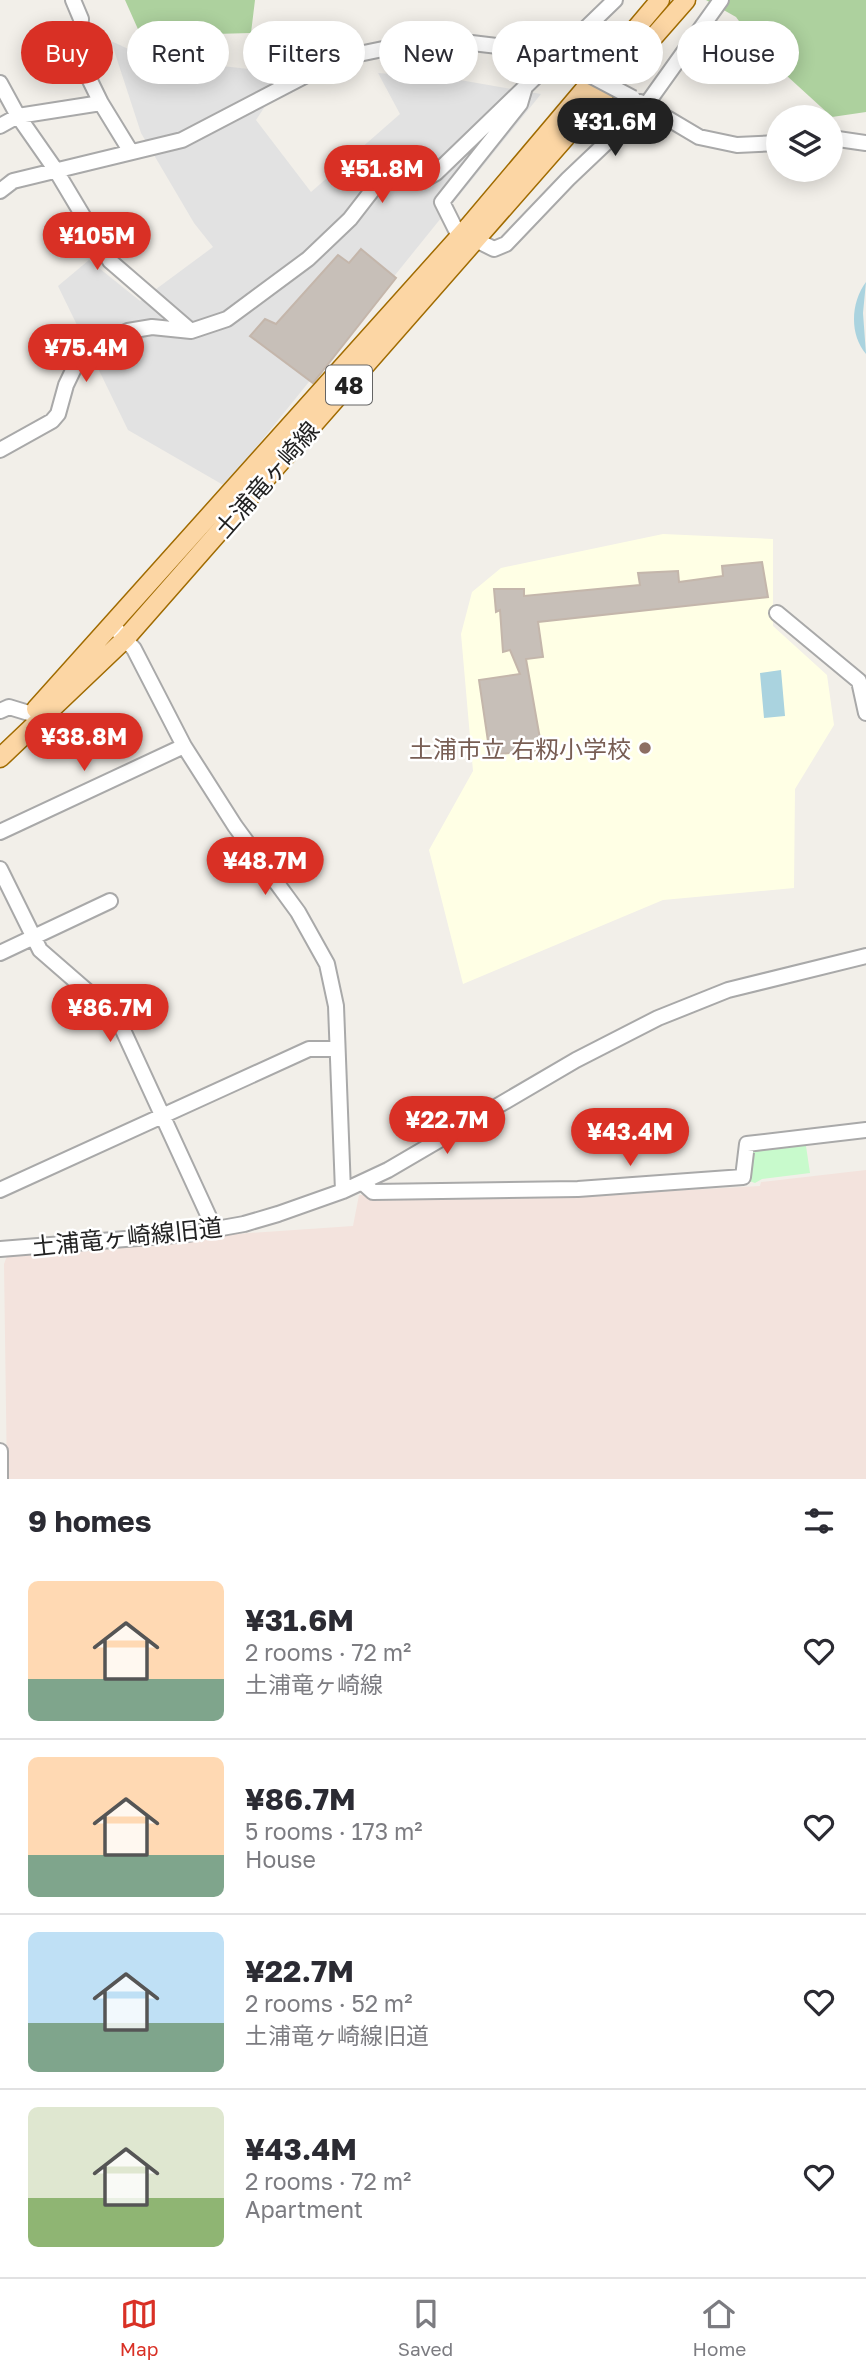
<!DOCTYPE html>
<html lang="en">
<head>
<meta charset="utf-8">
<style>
	body { margin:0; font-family:"Golos Text","Noto Sans JP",sans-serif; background:#f2f2f3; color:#2b2b33; height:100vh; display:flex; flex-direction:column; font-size:26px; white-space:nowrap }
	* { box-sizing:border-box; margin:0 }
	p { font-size:23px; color:#7c7c81 }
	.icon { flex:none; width:38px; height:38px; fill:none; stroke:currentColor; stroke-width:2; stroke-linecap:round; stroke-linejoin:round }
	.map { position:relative; height:1479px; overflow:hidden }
	.details { display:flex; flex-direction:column; background:#fff; flex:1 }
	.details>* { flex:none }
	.hud { position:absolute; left:21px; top:21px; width:824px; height:63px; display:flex; gap:14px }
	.fabs { position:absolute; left:766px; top:105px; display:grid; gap:14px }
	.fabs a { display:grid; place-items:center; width:77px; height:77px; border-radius:50%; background:#fff; box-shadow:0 4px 18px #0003; font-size:35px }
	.price { position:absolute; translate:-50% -60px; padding:0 16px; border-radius:24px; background:#d93025; color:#fff; font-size:23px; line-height:46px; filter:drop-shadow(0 2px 4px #0008) }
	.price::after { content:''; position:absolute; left:50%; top:42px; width:21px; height:16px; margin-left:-10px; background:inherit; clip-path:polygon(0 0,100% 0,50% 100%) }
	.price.on { background:#222; color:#fff }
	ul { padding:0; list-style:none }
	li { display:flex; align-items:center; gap:21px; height:175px; padding:0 28px }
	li+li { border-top:2px solid #e1e1e2 }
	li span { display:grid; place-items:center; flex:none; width:196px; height:140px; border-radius:10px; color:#555 }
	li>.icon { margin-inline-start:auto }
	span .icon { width:84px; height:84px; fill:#fffc; stroke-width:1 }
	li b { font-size:30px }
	h2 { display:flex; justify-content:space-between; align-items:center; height:84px; padding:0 28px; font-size:30px }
	.chip { padding:0 24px; border-radius:32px; background:#fff; box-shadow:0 4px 18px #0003; font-size:24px; line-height:63px }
	.chip.on { background:#d93025; color:#fff }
	.dock { display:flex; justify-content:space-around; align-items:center; height:98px; border-top:2px solid #e1e1e2; background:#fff; font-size:19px; color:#7c7c81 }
	.dock a { display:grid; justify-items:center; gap:4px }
	.dock .on { color:#d93025 }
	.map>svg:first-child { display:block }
	.education { fill:#ffffe5 }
	.military { fill:#f3e3dd }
	.forest { fill:#add19e }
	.park { fill:#c8facc }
	.parking { fill:#e2e2e2 }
	.water { fill:#aad3df }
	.building { fill:#c7bfb8; stroke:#c4b6ab; stroke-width:2 }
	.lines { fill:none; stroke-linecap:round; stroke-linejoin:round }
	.minor-casing { stroke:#a9a9a9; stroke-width:18 }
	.major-casing { stroke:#a06b00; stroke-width:21 }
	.minor { stroke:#fff; stroke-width:14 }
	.major { stroke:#fcd6a4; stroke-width:18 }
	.minor-bridge-casing { stroke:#a9a9a9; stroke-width:18; stroke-linecap:butt }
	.minor-bridge { stroke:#fff; stroke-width:14 }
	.education-dot { fill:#8d6e63; stroke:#fff; stroke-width:2.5 }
	.labels { text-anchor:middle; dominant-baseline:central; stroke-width:5; stroke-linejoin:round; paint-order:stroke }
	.shield { fill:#fff; stroke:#646464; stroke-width:2 }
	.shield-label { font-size:23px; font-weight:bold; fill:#222 }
	.street-label { font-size:24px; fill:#222; stroke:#fff }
	.education-label { font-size:24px; fill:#785e54; stroke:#fff; text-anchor:end }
</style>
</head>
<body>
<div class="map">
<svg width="866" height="1479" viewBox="0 0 866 1479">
	<rect width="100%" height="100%" fill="#f2efe9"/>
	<!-- education -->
	<path class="education" d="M 663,534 L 773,539 L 773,626 L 827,675 L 834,725 L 795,789 L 794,888 L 663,900 L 463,984 L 429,850 L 473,771 L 461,634 L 472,592 L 501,568 Z"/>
	<!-- military -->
	<path class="military" d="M 866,1170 L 866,1479 L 7,1479 L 4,1264 L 7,1256 L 13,1253 L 184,1241 L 220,1235 L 353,1226 L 359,1195 L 629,1193 L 760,1186 L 761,1182 Z"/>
	<!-- forest -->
	<path class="forest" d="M 125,0 L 255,0 L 251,33 L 141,36 Z
		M 706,0 L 866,0 L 866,112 L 832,117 L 764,55 L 736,17 Z"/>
	<!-- park -->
	<path class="park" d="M 806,1146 L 810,1173 L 762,1179 L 755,1183 L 746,1180 L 752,1147 Z"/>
	<!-- parking -->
	<path class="parking" d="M 111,41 L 148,58 L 287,73 L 256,120 L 311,192 L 400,114 L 378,73 L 454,79 L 541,94 L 225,486 L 128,430 L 58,286 L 89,260 L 140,301 L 213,247 L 194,223 L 141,133 Z"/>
	<!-- water -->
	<path class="water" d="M 866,282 L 863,313 L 866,354 C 849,334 851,302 866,282 Z
		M 781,670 L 785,716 L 764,718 L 760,673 Z"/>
	<!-- building -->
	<path class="building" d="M 361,249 L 396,278 L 313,383 L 250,336 L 265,319 L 276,324 L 338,255 L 349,263 Z
		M 762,562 L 768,597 L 538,622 L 543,657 L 526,659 L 542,750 L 490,755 L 479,680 L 520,674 L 510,650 L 503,652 L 500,610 L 496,612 L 494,589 L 524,589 L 524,596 L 640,585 L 638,573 L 678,571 L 679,582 L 723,576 L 722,566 Z"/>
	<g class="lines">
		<defs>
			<path id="minor" d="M 73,0 L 81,19 L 79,58 L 101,103 L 131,152
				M 0,83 L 18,116 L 55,169 L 110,261 L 191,331
				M 640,102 L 699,137 L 737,145 L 779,143
				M 0,126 L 18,116 L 101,103
				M 831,138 L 866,143
				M 0,191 L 13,181 L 182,140 L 318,69 L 354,55 L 412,43 L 455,41 L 531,50 L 563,62
				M 459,236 L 442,202 L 520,104 L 525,87
				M 476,240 L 494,249 L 506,244 L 568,179 L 646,105 L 721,0
				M 0,450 L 52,421 L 58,414 L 66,385 L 78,360 L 97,345 L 128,331 L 152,327 L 191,331 L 227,319 L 308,259 L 350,219 L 374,188 L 389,177 L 425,179 L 436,173 L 615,0
				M 777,613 L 859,681 L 866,713
				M 118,631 L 134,649 L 184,746 L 235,826 L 298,912 L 327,964 L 336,1006 L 343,1191
				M 0,711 L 9,707 L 32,714
				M 0,832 L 184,746
				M 0,869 L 40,950 L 117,1017 L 215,1230
				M 0,953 L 110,901
				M 363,1183 L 373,1192 L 578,1189 L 743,1177 L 747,1144 L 866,1130
				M 0,1190 L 309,1049 L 337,1049
				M 0,1249 L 188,1234 L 244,1224 L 278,1214 L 343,1191 L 388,1170 L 576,1060 L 658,1018 L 728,990 L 866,956
				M 0,1451 L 0,1479"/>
			<path id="major" d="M 36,709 L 469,226 L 660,0
				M 0,758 L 125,639 L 686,0"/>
		</defs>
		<!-- minor casing -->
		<use href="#minor" class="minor-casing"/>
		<!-- major casing -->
		<use href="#major" class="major-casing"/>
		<!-- minor -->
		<use href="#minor" class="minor"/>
		<!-- major -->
		<use href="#major" class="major"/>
		<defs>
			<path id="minor-bridge" d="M 567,63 L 633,98"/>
		</defs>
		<!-- minor-bridge casing -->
		<use href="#minor-bridge" class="minor-bridge-casing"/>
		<!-- minor-bridge -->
		<use href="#minor-bridge" class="minor-bridge"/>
	</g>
	<!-- markers -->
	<circle class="education-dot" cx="645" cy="748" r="7"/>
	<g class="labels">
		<!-- shield labels -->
		<rect class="shield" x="326" y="365.5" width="46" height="39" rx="5"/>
		<g class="shield-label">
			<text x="349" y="385">48</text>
		</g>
		<!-- street labels -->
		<g class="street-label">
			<text transform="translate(266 479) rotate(-49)">土浦竜ヶ崎線</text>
			<text transform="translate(127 1236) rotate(-6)">土浦竜ヶ崎線旧道</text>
		</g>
		<!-- education labels -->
		<g class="education-label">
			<text x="631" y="748">土浦市立 右籾小学校</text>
		</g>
	</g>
</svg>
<div class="fabs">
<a><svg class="icon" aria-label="layers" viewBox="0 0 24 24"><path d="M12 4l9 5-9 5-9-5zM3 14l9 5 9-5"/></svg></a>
</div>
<b class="price on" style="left:615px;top:158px">¥31.6M</b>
<b class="price" style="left:382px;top:205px">¥51.8M</b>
<b class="price" style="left:97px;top:272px">¥105M</b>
<b class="price" style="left:86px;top:384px">¥75.4M</b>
<b class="price" style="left:84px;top:773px">¥38.8M</b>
<b class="price" style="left:265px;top:897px">¥48.7M</b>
<b class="price" style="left:110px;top:1044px">¥86.7M</b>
<b class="price" style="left:447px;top:1156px">¥22.7M</b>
<b class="price" style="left:630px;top:1168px">¥43.4M</b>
<div class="hud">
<a class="chip on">Buy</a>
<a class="chip">Rent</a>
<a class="chip">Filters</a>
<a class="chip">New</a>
<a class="chip">Apartment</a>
<a class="chip">House</a>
</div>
</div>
<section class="details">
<h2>9 homes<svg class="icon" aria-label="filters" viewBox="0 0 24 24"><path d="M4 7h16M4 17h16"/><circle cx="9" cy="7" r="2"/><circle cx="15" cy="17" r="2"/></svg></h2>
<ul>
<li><span style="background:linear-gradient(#ffd9b3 70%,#7fa58c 0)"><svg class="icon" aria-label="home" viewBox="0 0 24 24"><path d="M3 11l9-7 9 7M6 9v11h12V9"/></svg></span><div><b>¥31.6M</b><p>2 rooms · 72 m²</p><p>土浦竜ヶ崎線</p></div><svg class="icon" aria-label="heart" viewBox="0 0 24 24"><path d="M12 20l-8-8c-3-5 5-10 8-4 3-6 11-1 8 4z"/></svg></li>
<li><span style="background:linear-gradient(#ffd9b3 70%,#7fa58c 0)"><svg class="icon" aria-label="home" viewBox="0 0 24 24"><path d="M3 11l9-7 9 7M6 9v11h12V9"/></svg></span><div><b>¥86.7M</b><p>5 rooms · 173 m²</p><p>House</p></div><svg class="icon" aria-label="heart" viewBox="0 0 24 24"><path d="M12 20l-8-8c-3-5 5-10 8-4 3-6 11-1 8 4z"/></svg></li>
<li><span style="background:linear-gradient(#bfe0f5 65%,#7fa58c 0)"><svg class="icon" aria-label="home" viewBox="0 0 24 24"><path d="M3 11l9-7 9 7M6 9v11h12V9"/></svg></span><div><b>¥22.7M</b><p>2 rooms · 52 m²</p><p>土浦竜ヶ崎線旧道</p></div><svg class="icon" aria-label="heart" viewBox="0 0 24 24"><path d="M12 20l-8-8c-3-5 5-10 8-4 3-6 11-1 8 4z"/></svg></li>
<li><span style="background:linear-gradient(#dfe7d0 65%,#8fb573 0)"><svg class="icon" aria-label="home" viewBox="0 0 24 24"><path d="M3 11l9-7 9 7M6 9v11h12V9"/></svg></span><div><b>¥43.4M</b><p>2 rooms · 72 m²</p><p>Apartment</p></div><svg class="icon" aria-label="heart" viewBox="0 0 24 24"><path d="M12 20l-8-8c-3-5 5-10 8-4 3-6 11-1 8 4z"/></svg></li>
</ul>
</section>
<nav class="dock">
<a class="on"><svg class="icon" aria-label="map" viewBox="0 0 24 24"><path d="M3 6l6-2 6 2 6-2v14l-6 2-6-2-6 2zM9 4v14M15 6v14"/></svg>Map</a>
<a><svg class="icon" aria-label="saved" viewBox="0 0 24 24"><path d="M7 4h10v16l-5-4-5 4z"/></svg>Saved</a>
<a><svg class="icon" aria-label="home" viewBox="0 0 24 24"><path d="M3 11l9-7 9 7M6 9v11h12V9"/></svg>Home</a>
</nav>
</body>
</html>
